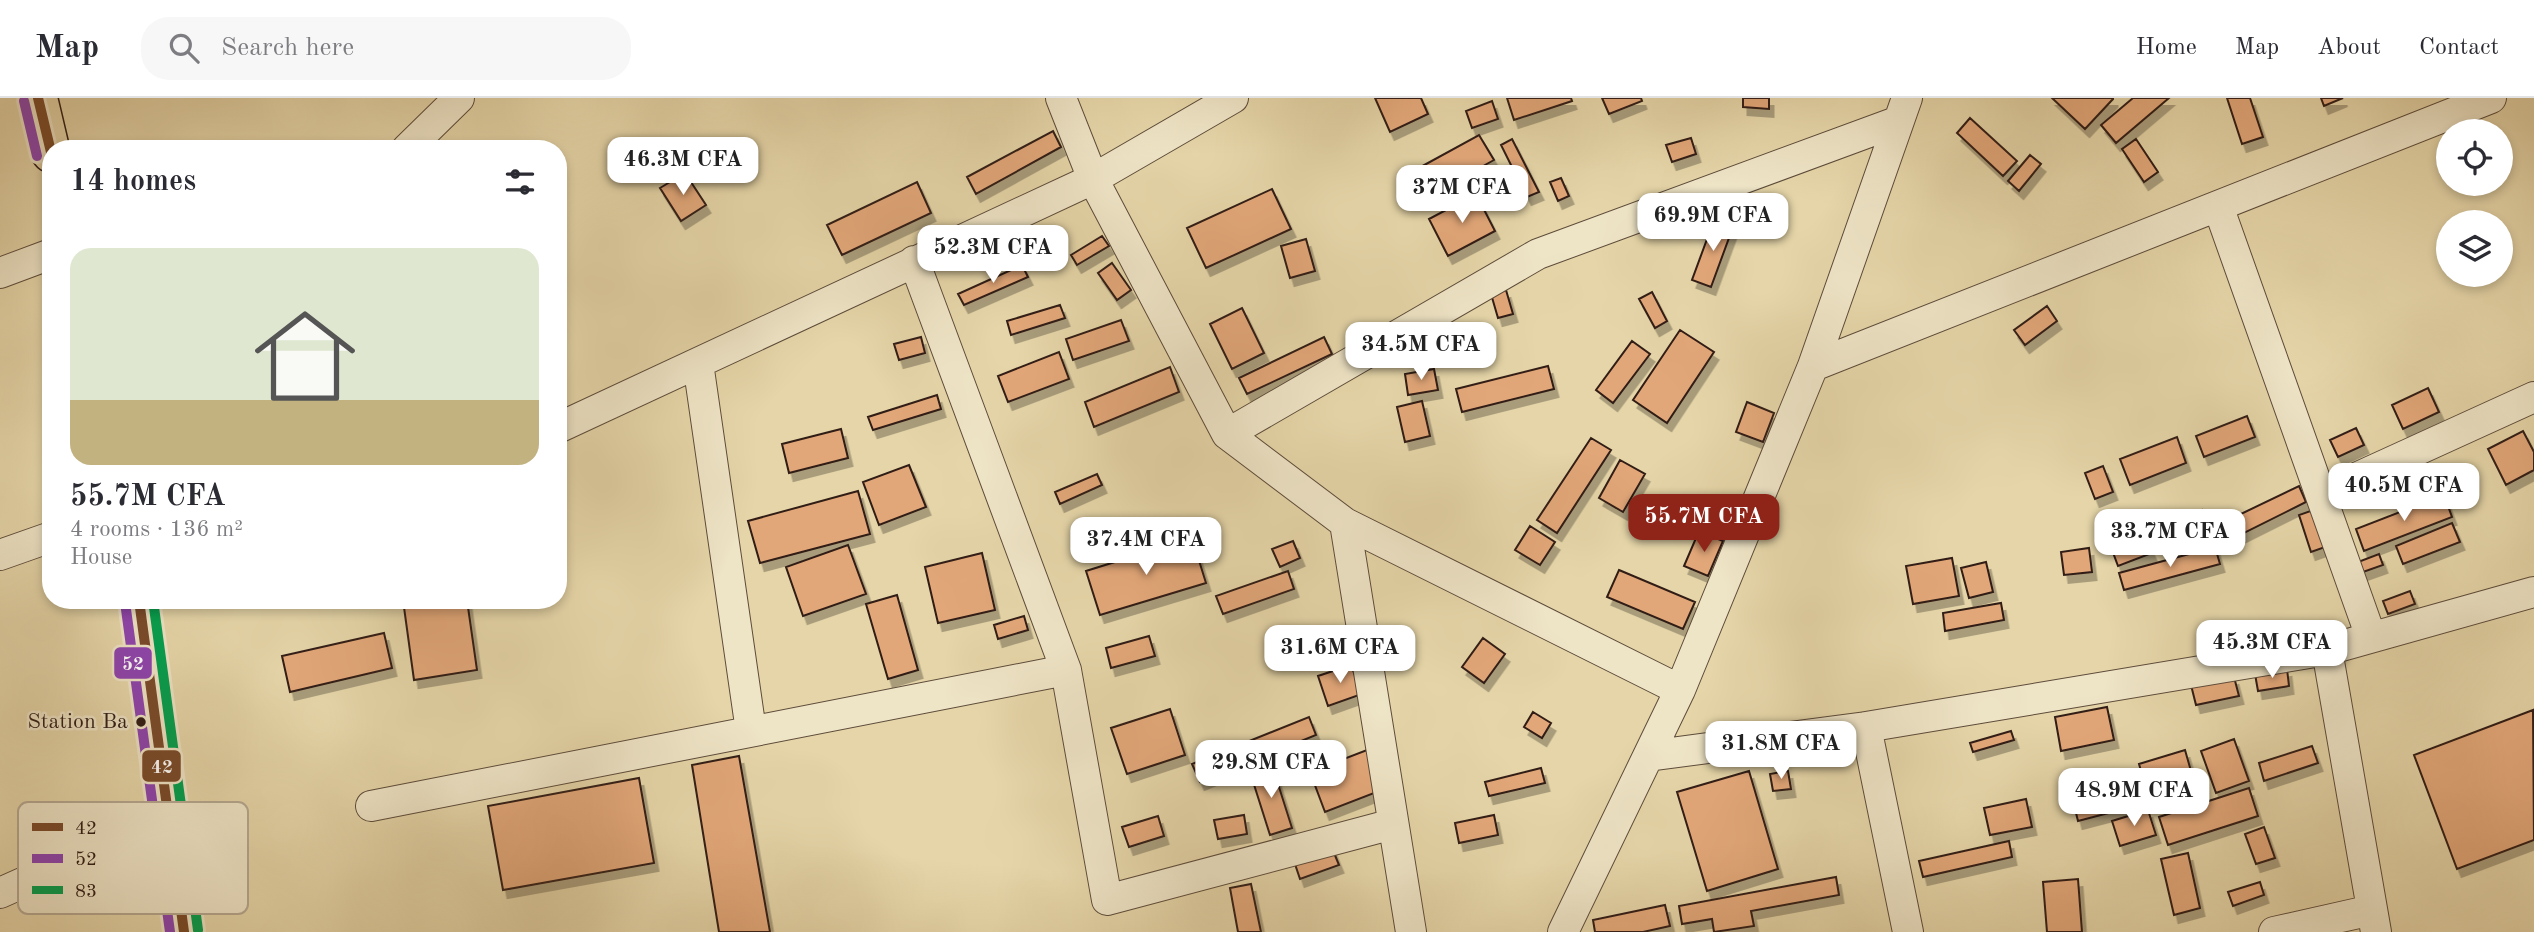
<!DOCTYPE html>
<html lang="en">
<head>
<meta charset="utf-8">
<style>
	body { margin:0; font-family:"Old Standard TT",serif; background:#f7f7f7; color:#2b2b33; height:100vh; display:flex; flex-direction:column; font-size:26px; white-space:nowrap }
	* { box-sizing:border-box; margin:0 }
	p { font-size:23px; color:#7c7c81 }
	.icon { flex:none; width:38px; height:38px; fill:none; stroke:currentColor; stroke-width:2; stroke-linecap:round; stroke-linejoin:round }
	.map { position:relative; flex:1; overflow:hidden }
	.panel { position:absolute; left:42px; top:42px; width:525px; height:469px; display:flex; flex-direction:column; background:#fff; border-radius:28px; box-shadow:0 4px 10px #0003 }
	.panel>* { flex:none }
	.controls { position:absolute; left:2436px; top:21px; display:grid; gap:14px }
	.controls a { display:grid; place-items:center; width:77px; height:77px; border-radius:50%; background:#fff; box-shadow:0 4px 10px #0003; font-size:35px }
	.price { position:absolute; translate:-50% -60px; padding:0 16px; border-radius:14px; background:#fff; color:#222; font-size:23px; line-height:46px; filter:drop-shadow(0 2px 4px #0008) }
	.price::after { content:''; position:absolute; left:50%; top:42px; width:21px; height:16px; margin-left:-10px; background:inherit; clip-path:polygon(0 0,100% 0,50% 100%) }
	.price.current { background:#8f2418; color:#fff }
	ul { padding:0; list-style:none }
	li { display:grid; align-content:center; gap:14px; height:371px; padding:0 28px }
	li+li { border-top:2px solid #e1e1e2 }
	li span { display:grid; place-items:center; height:217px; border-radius:21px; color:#555 }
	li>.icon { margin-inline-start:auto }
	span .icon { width:126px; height:126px; fill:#fffc; stroke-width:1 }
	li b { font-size:30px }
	h2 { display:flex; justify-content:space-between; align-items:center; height:84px; padding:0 28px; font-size:30px }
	header { display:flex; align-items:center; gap:42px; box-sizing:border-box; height:98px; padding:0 35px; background:#fff; border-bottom:2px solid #e1e1e2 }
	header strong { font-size:33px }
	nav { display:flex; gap:38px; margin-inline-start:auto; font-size:24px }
	.search { width:490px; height:63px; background:#f7f7f7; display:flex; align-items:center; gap:18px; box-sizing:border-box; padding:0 24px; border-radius:28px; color:#7c7c81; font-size:26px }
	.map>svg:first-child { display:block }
	.building { fill:#e2a779; stroke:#301d15; stroke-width:2; filter:url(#shadow) }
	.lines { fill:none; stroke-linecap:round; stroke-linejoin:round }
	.street-casing { stroke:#5d4b3a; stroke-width:32 }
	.highway-casing { stroke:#301d15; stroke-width:41 }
	.street { stroke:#eee4c6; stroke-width:30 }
	.highway { stroke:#e5d5a8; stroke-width:38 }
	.bus-1-casing { stroke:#eee4c6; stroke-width:16 }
	.bus-2-casing { stroke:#eee4c6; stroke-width:16 }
	.bus-3-casing { stroke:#eee4c6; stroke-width:16 }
	.bus-1 { stroke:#7a4b2a; stroke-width:10 }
	.bus-2 { stroke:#8e44ad; stroke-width:10 }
	.bus-3 { stroke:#029f4e; stroke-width:10 }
	.bus-dot { fill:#301d15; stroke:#eee4c6; stroke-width:2.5 }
	.labels { text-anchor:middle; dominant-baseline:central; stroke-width:5; stroke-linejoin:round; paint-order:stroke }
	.bus-label { font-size:22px; fill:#301d15; stroke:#eee4c6; text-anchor:end }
	.key { fill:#eee4c6; stroke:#b5a891; stroke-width:2 }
	.key-label { font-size:19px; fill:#301d15 }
	.line-badge { stroke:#eee4c6; stroke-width:2.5 }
	.badge-label { font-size:19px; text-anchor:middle; font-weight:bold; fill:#fff }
</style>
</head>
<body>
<header>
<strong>Map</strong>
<div class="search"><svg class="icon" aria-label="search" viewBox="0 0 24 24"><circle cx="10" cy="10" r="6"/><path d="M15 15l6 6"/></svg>Search here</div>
<nav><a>Home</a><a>Map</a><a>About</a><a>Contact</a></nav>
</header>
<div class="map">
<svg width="2534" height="834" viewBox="0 0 2534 834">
	<defs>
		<filter id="shadow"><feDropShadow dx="4.5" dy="8" stdDeviation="0" flood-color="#0004"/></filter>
	</defs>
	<rect width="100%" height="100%" fill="#e5d5a8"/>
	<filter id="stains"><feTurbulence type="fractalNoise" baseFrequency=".00286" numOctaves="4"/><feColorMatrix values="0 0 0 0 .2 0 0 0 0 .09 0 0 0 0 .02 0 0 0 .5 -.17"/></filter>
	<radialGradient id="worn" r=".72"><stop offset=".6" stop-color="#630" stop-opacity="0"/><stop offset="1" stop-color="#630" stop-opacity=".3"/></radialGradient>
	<!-- building -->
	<path class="building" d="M 1375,0 L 1421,0 L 1428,16 L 1390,34 Z
		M 1507,0 L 1571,0 L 1572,3 L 1514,22 Z
		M 1602,0 L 1641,0 L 1642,3 L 1609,16 Z
		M 1743,0 L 1769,0 L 1769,11 L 1743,9 Z
		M 2052,0 L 2113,0 L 2113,1 L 2085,31 Z
		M 2133,0 L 2169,0 L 2116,45 L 2101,27 Z
		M 2227,0 L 2250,0 L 2263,39 L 2242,46 Z
		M 2321,0 L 2343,0 L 2324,8 Z
		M 1492,3 L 1498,21 L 1472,30 L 1466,13 Z
		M 1970,20 L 2017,63 L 2003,78 L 1957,35 Z
		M 1053,33 L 1061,49 L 976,96 L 967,79 Z
		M 1479,37 L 1494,62 L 1420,103 L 1406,77 Z
		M 1691,40 L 1696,56 L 1672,64 L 1666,47 Z
		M 1512,41 L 1539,94 L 1527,99 L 1501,47 Z
		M 2136,41 L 2158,74 L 2144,84 L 2122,51 Z
		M 2030,57 L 2041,66 L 2019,93 L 2008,83 Z
		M 685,75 L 706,107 L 681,123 L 660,90 Z
		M 1561,80 L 1569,98 L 1558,103 L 1550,84 Z
		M 917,84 L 931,115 L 842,157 L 827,127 Z
		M 1272,91 L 1291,131 L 1206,170 L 1187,130 Z
		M 1476,96 L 1495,133 L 1448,158 L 1429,121 Z
		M 1714,122 L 1733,129 L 1711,189 L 1692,182 Z
		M 1102,138 L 1109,148 L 1077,167 L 1071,157 Z
		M 1306,141 L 1315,173 L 1290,180 L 1281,148 Z
		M 1112,165 L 1131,192 L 1117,202 L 1098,175 Z
		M 1022,167 L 1028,179 L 964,207 L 958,196 Z
		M 1506,192 L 1513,216 L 1498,220 L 1491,196 Z
		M 1652,194 L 1667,223 L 1655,230 L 1639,201 Z
		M 1060,207 L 1065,220 L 1011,237 L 1007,223 Z
		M 2047,208 L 2057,223 L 2025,247 L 2014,232 Z
		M 1242,210 L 1264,255 L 1232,271 L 1210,226 Z
		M 1121,222 L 1129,243 L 1073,262 L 1066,241 Z
		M 1680,232 L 1714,254 L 1667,325 L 1633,302 Z
		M 921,239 L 925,255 L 899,262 L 894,246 Z
		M 1324,239 L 1332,256 L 1247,296 L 1239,280 Z
		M 1632,243 L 1650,256 L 1613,305 L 1596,292 Z
		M 1059,254 L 1069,281 L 1008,304 L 998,278 Z
		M 1548,268 L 1554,291 L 1462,314 L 1456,291 Z
		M 1170,269 L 1179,294 L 1094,329 L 1085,304 Z
		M 1434,271 L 1438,292 L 1408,297 L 1405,276 Z
		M 2428,290 L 2439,314 L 2403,331 L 2392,307 Z
		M 937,297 L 941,311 L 873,332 L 868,319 Z
		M 1422,303 L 1430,338 L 1405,344 L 1397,309 Z
		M 1747,304 L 1774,315 L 1763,344 L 1736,334 Z
		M 2247,318 L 2255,339 L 2204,359 L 2196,338 Z
		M 2356,330 L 2364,347 L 2338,359 L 2330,342 Z
		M 841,331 L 848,360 L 789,375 L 782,346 Z
		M 2523,333 L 2534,354 L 2534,372 L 2506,387 L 2488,351 Z
		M 2177,339 L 2186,365 L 2130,387 L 2120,361 Z
		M 1591,340 L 1611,352 L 1557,435 L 1537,422 Z
		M 1620,362 L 1645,376 L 1623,414 L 1599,400 Z
		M 909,367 L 926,409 L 879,427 L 863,384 Z
		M 2103,368 L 2113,394 L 2095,401 L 2085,375 Z
		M 2429,372 L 2438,397 L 2410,408 L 2401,383 Z
		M 1097,376 L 1102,387 L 1060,406 L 1055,394 Z
		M 2299,388 L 2306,404 L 2226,444 L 2218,427 Z
		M 858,393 L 870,436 L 760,465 L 748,423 Z
		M 2444,397 L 2452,419 L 2364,453 L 2356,431 Z
		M 2319,410 L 2331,447 L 2311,454 L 2299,417 Z
		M 2202,412 L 2208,434 L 2187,440 L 2181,417 Z
		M 2452,425 L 2460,444 L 2403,466 L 2396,448 Z
		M 1530,428 L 1555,444 L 1540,467 L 1515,452 Z
		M 1699,433 L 1723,443 L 1708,478 L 1684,468 Z
		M 2144,436 L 2152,455 L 2118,468 L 2111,449 Z
		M 1192,440 L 1206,485 L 1100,517 L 1086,473 Z
		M 1293,443 L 1300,460 L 1280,469 L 1272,451 Z
		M 848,447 L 866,496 L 803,518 L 786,469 Z
		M 2215,449 L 2220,466 L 2124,492 L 2119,475 Z
		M 2089,450 L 2092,474 L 2064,477 L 2061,454 Z
		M 982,455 L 995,512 L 938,525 L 925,469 Z
		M 2379,456 L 2383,467 L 2363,474 L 2358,464 Z
		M 1952,460 L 1959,498 L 1913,506 L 1906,468 Z
		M 1986,464 L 1993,494 L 1969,500 L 1961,470 Z
		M 1619,472 L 1695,504 L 1683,531 L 1607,499 Z
		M 1288,473 L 1294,491 L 1223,516 L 1216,498 Z
		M 2410,493 L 2415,506 L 2388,516 L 2383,503 Z
		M 897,497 L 918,572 L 888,581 L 866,506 Z
		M 403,502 L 467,502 L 477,572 L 414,582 Z
		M 2001,505 L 2004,522 L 1945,533 L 1943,515 Z
		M 1024,518 L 1028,532 L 998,541 L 994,527 Z
		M 384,535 L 392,570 L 290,594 L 282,558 Z
		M 1149,538 L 1155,558 L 1111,570 L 1106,550 Z
		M 1483,540 L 1505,556 L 1484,585 L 1462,569 Z
		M 1351,567 L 1362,596 L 1328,608 L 1318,578 Z
		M 2287,571 L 2289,588 L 2258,593 L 2255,576 Z
		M 2234,579 L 2239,598 L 2196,607 L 2191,587 Z
		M 2107,609 L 2114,642 L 2061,653 L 2055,619 Z
		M 1170,611 L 1185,657 L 1127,676 L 1111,630 Z
		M 2533,612 L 2534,742 L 2457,771 L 2414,657 Z
		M 1533,614 L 1551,625 L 1542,640 L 1524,629 Z
		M 1309,619 L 1316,637 L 1200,684 L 1192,666 Z
		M 2011,633 L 2014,642 L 1973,654 L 1970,645 Z
		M 2234,641 L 2249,683 L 2216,695 L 2201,653 Z
		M 2312,648 L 2318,665 L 2264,683 L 2259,665 Z
		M 1367,652 L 1382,692 L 1325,714 L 1310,674 Z
		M 2185,652 L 2195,687 L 2149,701 L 2139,666 Z
		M 739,658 L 770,834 L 719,834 L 692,667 Z
		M 1272,667 L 1292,730 L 1270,737 L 1250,674 Z
		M 1541,670 L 1545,685 L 1489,698 L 1485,684 Z
		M 1749,673 L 1778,771 L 1707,793 L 1677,694 Z
		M 1788,673 L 1791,691 L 1773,693 L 1770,676 Z
		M 639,680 L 654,765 L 503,792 L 488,708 Z
		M 2139,690 L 2143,706 L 2078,723 L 2074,707 Z
		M 2249,690 L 2258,718 L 2168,747 L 2159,719 Z
		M 2026,701 L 2032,729 L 1990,737 L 1984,710 Z
		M 2148,712 L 2156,737 L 2120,748 L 2112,723 Z
		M 1244,717 L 1247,736 L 1218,741 L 1214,722 Z
		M 1494,717 L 1498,737 L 1459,745 L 1455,725 Z
		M 1158,718 L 1164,738 L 1129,749 L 1122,729 Z
		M 2264,729 L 2275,760 L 2256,766 L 2245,736 Z
		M 2009,743 L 2012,759 L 1923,779 L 1919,763 Z
		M 1332,750 L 1339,767 L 1300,781 L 1294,763 Z
		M 2188,755 L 2200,810 L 2174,817 L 2161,761 Z
		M 1836,779 L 1839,797 L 1751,813 L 1754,828 L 1714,834 L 1712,821 L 1682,826 L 1679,808 Z
		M 2078,781 L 2082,834 L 2047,834 L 2043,784 Z
		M 2260,784 L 2264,797 L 2233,808 L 2228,794 Z
		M 1251,786 L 1261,834 L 1238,834 L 1230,790 Z
		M 1665,807 L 1670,828 L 1643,834 L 1595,834 L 1593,822 Z"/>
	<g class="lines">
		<defs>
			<path id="street" d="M 1061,0 L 1093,81 L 1227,336 L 1345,425 L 1680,592
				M 407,51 L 459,0
				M 2218,108 L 2371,539
				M 914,163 L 1066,572 L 1107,802 L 1393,726
				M 0,175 L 51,156
				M 698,265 L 751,633
				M 1813,268 L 2491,0
				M 558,330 L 1093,81 L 1233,0
				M 1227,336 L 1538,156 L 1899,23
				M 2321,396 L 2534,299
				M 1345,425 L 1411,834
				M 0,457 L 51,439
				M 2327,552 L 2376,834
				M 1866,629 L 1908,834
				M 1648,658 L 1866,629 L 2327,552 L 2534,494
				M 371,708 L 1066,572
				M 0,795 L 168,720
				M 1563,834 L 1680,592 L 1813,268 L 1907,0
				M 2274,834 L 2372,812"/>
			<path id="highway" d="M 38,0 L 51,55
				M 139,502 L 184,834"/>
		</defs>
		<!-- street casing -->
		<use href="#street" class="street-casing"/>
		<!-- highway casing -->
		<use href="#highway" class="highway-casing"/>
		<!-- street -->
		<use href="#street" class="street"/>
		<!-- highway -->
		<use href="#highway" class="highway"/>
		<defs>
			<path id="bus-1" d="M 38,0 L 51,54
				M 139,502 L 184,834"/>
			<path id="bus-2" d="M 24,3 L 37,58
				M 125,504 L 170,834"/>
			<path id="bus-3" d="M 153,502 L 198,832"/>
		</defs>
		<!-- bus-1 casing -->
		<use href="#bus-1" class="bus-1-casing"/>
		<!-- bus-2 casing -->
		<use href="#bus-2" class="bus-2-casing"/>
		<!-- bus-3 casing -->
		<use href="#bus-3" class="bus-3-casing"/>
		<!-- bus-1 -->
		<use href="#bus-1" class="bus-1"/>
		<!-- bus-2 -->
		<use href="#bus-2" class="bus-2"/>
		<!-- bus-3 -->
		<use href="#bus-3" class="bus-3"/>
	</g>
	<!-- markers -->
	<circle class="bus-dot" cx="141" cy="624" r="6"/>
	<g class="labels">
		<!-- bus labels -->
		<g class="bus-label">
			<text x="128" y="624">Station Ba</text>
		</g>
	</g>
	<!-- legend -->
	<rect x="18" y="704" width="230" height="112" rx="10" class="key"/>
	<rect x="32" y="725" width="31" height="8" fill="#7a4b2a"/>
	<rect x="32" y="756" width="31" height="9" fill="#8e44ad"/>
	<rect x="32" y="788" width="31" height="8" fill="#029f4e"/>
	<g class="key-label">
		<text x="75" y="736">42</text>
		<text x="75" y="767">52</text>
		<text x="75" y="799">83</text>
	</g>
	<g class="line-badge">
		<rect x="113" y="548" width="40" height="34" rx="7" fill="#8e44ad"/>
		<rect x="141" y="651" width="41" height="34" rx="7" fill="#7a4b2a"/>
	</g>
	<g class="badge-label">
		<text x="133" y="572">52</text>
		<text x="162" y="675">42</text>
	</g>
	<rect width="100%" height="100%" filter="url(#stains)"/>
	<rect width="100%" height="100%" fill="url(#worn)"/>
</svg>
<div class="controls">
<a><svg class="icon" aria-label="locate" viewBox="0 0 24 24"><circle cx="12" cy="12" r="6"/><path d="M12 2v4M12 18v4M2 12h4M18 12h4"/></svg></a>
<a><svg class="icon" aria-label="layers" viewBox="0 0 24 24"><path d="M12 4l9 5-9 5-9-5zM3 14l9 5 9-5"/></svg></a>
</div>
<b class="price" style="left:683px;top:99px">46.3M CFA</b>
<b class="price" style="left:1462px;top:127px">37M CFA</b>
<b class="price" style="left:1713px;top:155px">69.9M CFA</b>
<b class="price" style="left:993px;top:187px">52.3M CFA</b>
<b class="price" style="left:1421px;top:284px">34.5M CFA</b>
<b class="price" style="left:2404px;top:425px">40.5M CFA</b>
<b class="price current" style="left:1704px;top:456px">55.7M CFA</b>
<b class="price" style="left:2170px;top:471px">33.7M CFA</b>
<b class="price" style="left:1146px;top:479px">37.4M CFA</b>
<b class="price" style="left:2272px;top:582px">45.3M CFA</b>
<b class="price" style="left:1340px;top:587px">31.6M CFA</b>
<b class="price" style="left:1781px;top:683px">31.8M CFA</b>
<b class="price" style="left:1271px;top:702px">29.8M CFA</b>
<b class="price" style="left:2134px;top:730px">48.9M CFA</b>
<section class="panel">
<h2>14 homes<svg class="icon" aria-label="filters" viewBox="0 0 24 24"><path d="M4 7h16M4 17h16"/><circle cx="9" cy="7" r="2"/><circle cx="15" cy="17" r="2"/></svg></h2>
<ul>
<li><span style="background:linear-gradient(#dfe7d0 70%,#c2b280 0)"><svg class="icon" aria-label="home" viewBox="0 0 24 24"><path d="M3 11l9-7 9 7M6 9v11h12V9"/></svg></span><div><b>55.7M CFA</b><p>4 rooms · 136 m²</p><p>House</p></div></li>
</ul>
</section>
</div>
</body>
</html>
